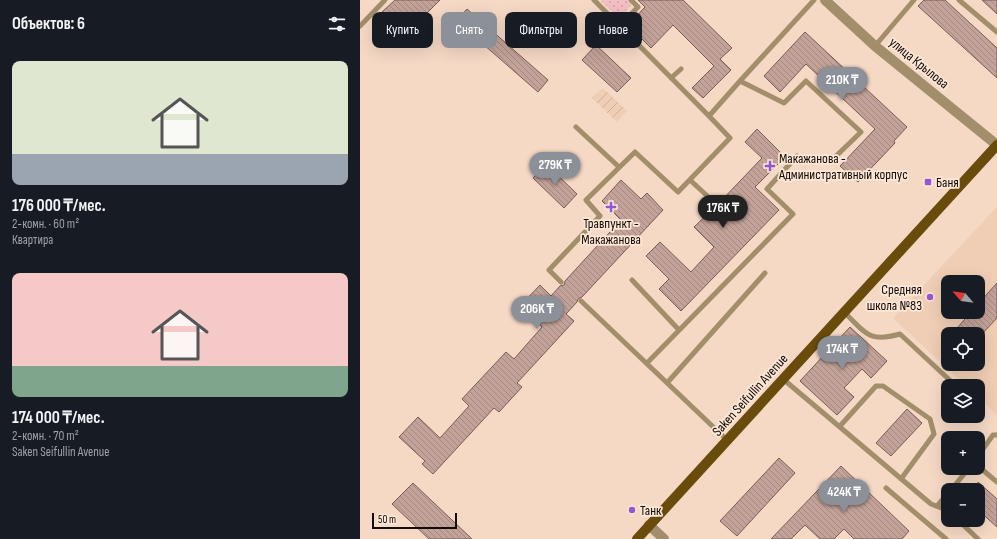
<!DOCTYPE html>
<html lang="ru">
<head>
<meta charset="utf-8">
<style>
	body { margin:0; font-family:"Sofia Sans Condensed",sans-serif; background:#20242c; color:#f1f3f6; height:100vh; display:flex; flex-direction:column; font-size:15px; white-space:nowrap }
	* { box-sizing:border-box; margin:0 }
	p { font-size:13px; color:#9ea1a6 }
	.icon { flex:none; width:22px; height:22px; fill:none; stroke:currentColor; stroke-width:2; stroke-linecap:round; stroke-linejoin:round }
	.map { position:relative; flex:1; overflow:hidden }
	.drawer { display:flex; flex-direction:column; background:#171b24; width:360px }
	.drawer>* { flex:none }
	.banner { position:absolute; left:12px; top:12px; width:380px; height:36px; display:flex; gap:8px }
	.needle { width:26px; rotate:298deg }
	.fabs { position:absolute; left:581px; top:275px; display:grid; gap:8px }
	.fabs a { display:grid; place-items:center; width:44px; height:44px; border-radius:8px; background:#171b24; box-shadow:0 4px 16px #0002; font-size:20px }
	.scale { position:absolute; left:12px; bottom:10px; width:85px; box-sizing:border-box; padding-left:4px; border:2px solid #120a04; border-top:0; font-size:11px; line-height:14px; white-space:nowrap; color:#120a04; -webkit-text-stroke:3px #fee7d7; paint-order:stroke }
	.price { position:absolute; translate:-50% -34px; padding:0 9px; border-radius:14px; background:#8c9099; color:#fff; font-size:13px; line-height:26px; filter:drop-shadow(0 1px 2px #0008) }
	.price::after { content:''; position:absolute; left:50%; top:24px; width:12px; height:9px; margin-left:-6px; background:inherit; clip-path:polygon(0 0,100% 0,50% 100%) }
	.price.on { background:#222; color:#fff }
	ul { padding:0; list-style:none }
	li { display:grid; align-content:center; gap:8px; height:212px; padding:0 12px }
	li span { display:grid; place-items:center; height:124px; border-radius:8px; color:#555 }
	li>.icon { margin-inline-start:auto }
	span .icon { width:72px; height:72px; fill:#fffc; stroke-width:1 }
	li b { font-size:17px }
	h2 { display:flex; justify-content:space-between; align-items:center; height:48px; padding:0 12px; font-size:17px }
	.pill { padding:0 14px; border-radius:8px; background:#171b24; box-shadow:0 4px 16px #0002; font-size:14px; line-height:36px }
	.pill.on { background:#8c9099; color:#fff }
	main { display:flex; flex:1; min-height:0 }
	.map>svg:first-child { display:block }
	.built { fill:#f0ceb5; fill-rule:evenodd }
	.industrial { fill:url(#industrial-furrows) }
	.grass { fill:url(#grass-dots) }
	.building { fill:url(#building-back-hatch); stroke:#795c54 }
	.lines { fill:none; stroke-linecap:round; stroke-linejoin:round }
	.service { stroke:#a28e6a; stroke-width:5 }
	.tertiary { stroke:#a28e6a; stroke-width:10 }
	.primary { stroke:#694c0b; stroke-width:10 }
	.poi-dot { fill:#9158d0; stroke:#fee7d7; stroke-width:1.5 }
	.labels { text-anchor:middle; dominant-baseline:central; stroke-width:3.5; stroke-linejoin:round; paint-order:stroke }
	.street-label { font-size:14px; fill:#120a04; stroke:#fee7d7 }
	.poi-label { font-size:14px; fill:#120a04; stroke:#fee7d7; text-anchor:start }
</style>
</head>
<body>
<main>
<section class="drawer">
<h2>Объектов: 6<svg class="icon" aria-label="filters" viewBox="0 0 24 24"><path d="M4 7h16M4 17h16"/><circle cx="9" cy="7" r="2"/><circle cx="15" cy="17" r="2"/></svg></h2>
<ul>
<li><span style="background:linear-gradient(#dfe7d0 75%,#9aa5b1 0)"><svg class="icon" aria-label="home" viewBox="0 0 24 24"><path d="M3 11l9-7 9 7M6 9v11h12V9"/></svg></span><div><b>176 000 ₸/мес.</b><p>2-комн. · 60 m²</p><p>Квартира</p></div></li>
<li><span style="background:linear-gradient(#f6c9c9 75%,#7fa58c 0)"><svg class="icon" aria-label="home" viewBox="0 0 24 24"><path d="M3 11l9-7 9 7M6 9v11h12V9"/></svg></span><div><b>174 000 ₸/мес.</b><p>2-комн. · 70 m²</p><p>Saken Seifullin Avenue</p></div></li>
</ul>
</section>
<div class="map">
<svg width="637" height="539" viewBox="0 0 637 539">
	<defs>
		<pattern id="industrial-furrows" width="10" height="10" patternUnits="userSpaceOnUse"><rect width="10" height="10" fill="#f0ceb5"/><path d="M-1 1l2-2M0 10L10 0M9 11l2-2" fill="none" stroke="#cdb09a"/></pattern>
		<pattern id="grass-dots" width="8" height="8" patternUnits="userSpaceOnUse"><rect width="8" height="8" fill="#f4bfc4"/><path d="M2 2h.1M6 6h.1" fill="none" stroke="#d0a3a7" stroke-width="1.8" stroke-linecap="round"/></pattern>
		<pattern id="building-back-hatch" width="6" height="6" patternUnits="userSpaceOnUse"><rect width="6" height="6" fill="#c3a299"/><path d="M-1 5l2 2M0 0l6 6M5-1l2 2" fill="none" stroke="#a68a82"/></pattern>
	</defs>
	<rect width="100%" height="100%" fill="#f5d9c5"/>
	<!-- built -->
	<path class="built" d="M 637,207 L 637,415 L 618,397 L 618,386 L 606,386 L 533,318 ZM 588,282 L 618,282 L 618,312 L 588,312 ZM 588,334 L 618,334 L 618,364 L 588,364 Z"/>
	<!-- industrial -->
	<path class="industrial" d="M 243,88 L 267,111 L 257,122 L 232,98 Z"/>
	<!-- grass -->
	<path class="grass" d="M 242,0 L 267,0 L 272,4 L 259,18 L 241,1 Z"/>
	<!-- building -->
	<path class="building" d="M 35,0 L 80,0 L 45,35 L 22,12 Z
		M 278,0 L 323,0 L 372,48 L 360,59 L 371,70 L 343,98 L 332,88 L 354,66 L 313,25 L 291,48 L 268,25 L 285,7 Z
		M 564,0 L 585,0 L 637,48 L 637,78 L 558,6 Z
		M 622,0 L 637,0 L 637,14 Z
		M 107,9 L 188,80 L 178,92 L 108,31 L 97,44 L 85,33 Z
		M 445,32 L 547,127 L 534,141 L 535,143 L 498,182 L 480,166 L 515,129 L 446,64 L 420,92 L 404,76 Z
		M 236,45 L 271,78 L 257,92 L 222,60 Z
		M 397,129 L 425,157 L 395,187 L 419,210 L 321,311 L 299,289 L 309,279 L 286,256 L 300,242 L 331,272 L 354,247 L 334,227 L 354,208 L 368,220 L 371,221 L 373,219 L 373,214 L 360,202 L 402,158 L 385,142 Z
		M 186,164 L 217,194 L 204,208 L 173,178 Z
		M 261,180 L 281,199 L 287,193 L 303,210 L 222,297 L 218,299 L 217,302 L 206,314 L 214,321 L 157,383 L 162,387 L 139,412 L 134,408 L 73,474 L 62,464 L 65,461 L 39,437 L 58,417 L 80,438 L 109,406 L 102,399 L 146,352 L 154,359 L 182,327 L 160,306 L 180,285 L 191,296 L 200,286 L 204,285 L 205,281 L 261,220 L 242,201 Z
		M 637,283 L 637,318 L 622,334 L 592,334 L 611,312 L 618,312 L 618,304 Z
		M 490,327 L 527,361 L 511,378 L 502,369 L 484,388 L 494,397 L 477,415 L 440,381 Z
		M 547,409 L 562,423 L 531,456 L 516,443 Z
		M 419,458 L 435,473 L 377,536 L 360,521 Z
		M 481,466 L 549,531 L 542,539 L 494,539 L 484,529 L 474,539 L 460,539 L 445,525 L 431,539 L 411,539 Z
		M 618,482 L 637,499 L 637,527 L 618,510 Z
		M 53,483 L 112,539 L 69,539 L 32,504 Z"/>
	<g class="lines">
		<!-- service -->
		<path class="service" d="M 234,0 L 349,116 L 380,81 L 424,103 L 446,81 L 501,132 L 473,159
			M 599,0 L 637,32
			M 0,26 L 25,0
			M 237,26 L 249,15
			M 259,26 L 278,7 L 271,0
			M 515,46 L 554,0
			M 311,78 L 321,69
			M 380,81 L 454,0
			M 216,127 L 259,167
			M 330,180 L 370,217
			M 272,280 L 319,330
			M 201,282 L 189,270 L 240,216 L 226,200 L 275,152 L 318,192 L 370,138 L 349,116
			M 221,301 L 367,440
			M 484,312 C 506,333 508,343 540,334 L 596,386
			M 287,363 L 433,214 L 407,189 L 437,156
			M 423,379 L 571,504 L 584,509 L 588,512
			M 307,383 L 405,273
			M 480,426 L 516,386 L 523,386 L 570,419 L 574,434 L 541,479
			M 618,456 L 633,435 L 637,435
			M 618,466 L 637,482
			M 526,488 L 586,539
			M 591,490 L 609,468
			M 577,506 L 588,493
			M 598,520 L 618,539"/>
		<!-- tertiary -->
		<path class="tertiary" d="M 465,0 L 515,46 L 637,145
			M 289,525 L 304,539"/>
		<!-- primary -->
		<path class="primary" d="M 277,539 L 637,145"/>
	</g>
	<!-- markers -->
	<g class="poi-dot">
		<path d="M408 160h4v4h4v4h-4v4h-4v-4h-4v-4h4z"/>
		<rect x="564" y="178" width="8" height="8" rx="2"/>
		<path d="M249 201h4v4h4v4h-4v4h-4v-4h-4v-4h4z"/>
		<circle cx="570" cy="297" r="4"/>
		<circle cx="272" cy="510" r="4"/>
	</g>
	<g class="labels">
		<!-- street labels -->
		<g class="street-label">
			<text transform="translate(559 63) rotate(39)">улица Крылова</text>
			<text transform="translate(390 395) rotate(-48)">Saken Seifullin Avenue</text>
		</g>
		<!-- poi labels -->
		<g class="poi-label">
			<text x="419" y="158">Макажанова -<tspan x="419" dy="16">Административный корпус</tspan></text>
			<text x="576" y="182">Баня</text>
			<text x="251" y="223" text-anchor="middle">Травпункт -<tspan x="251" dy="16">Макажанова</tspan></text>
			<text x="562" y="289" text-anchor="end">Средняя<tspan x="562" dy="16">школа №83</tspan></text>
			<text x="280" y="510">Танк</text>
		</g>
	</g>
</svg>
<div class="fabs">
<a><svg class="needle" viewBox="-14 -14 28 28"><path d="M0-13l5 13h-10z" fill="#e53935"/><path d="M0 13l5-13h-10z" fill="#9ea1a6"/></svg></a>
<a><svg class="icon" aria-label="locate" viewBox="0 0 24 24"><circle cx="12" cy="12" r="6"/><path d="M12 2v4M12 18v4M2 12h4M18 12h4"/></svg></a>
<a><svg class="icon" aria-label="layers" viewBox="0 0 24 24"><path d="M12 4l9 5-9 5-9-5zM3 14l9 5 9-5"/></svg></a>
<a>+</a>
<a>−</a>
</div>
<div class="scale">50 m</div>
<b class="price" style="left:482px;top:101px">210K ₸</b>
<b class="price" style="left:195px;top:186px">279K ₸</b>
<b class="price on" style="left:363px;top:229px">176K ₸</b>
<b class="price" style="left:177px;top:330px">206K ₸</b>
<b class="price" style="left:482px;top:370px">174K ₸</b>
<b class="price" style="left:484px;top:513px">424K ₸</b>
<div class="banner">
<a class="pill">Купить</a>
<a class="pill on">Снять</a>
<a class="pill">Фильтры</a>
<a class="pill">Новое</a>
</div>
</div>
</main>
</body>
</html>
